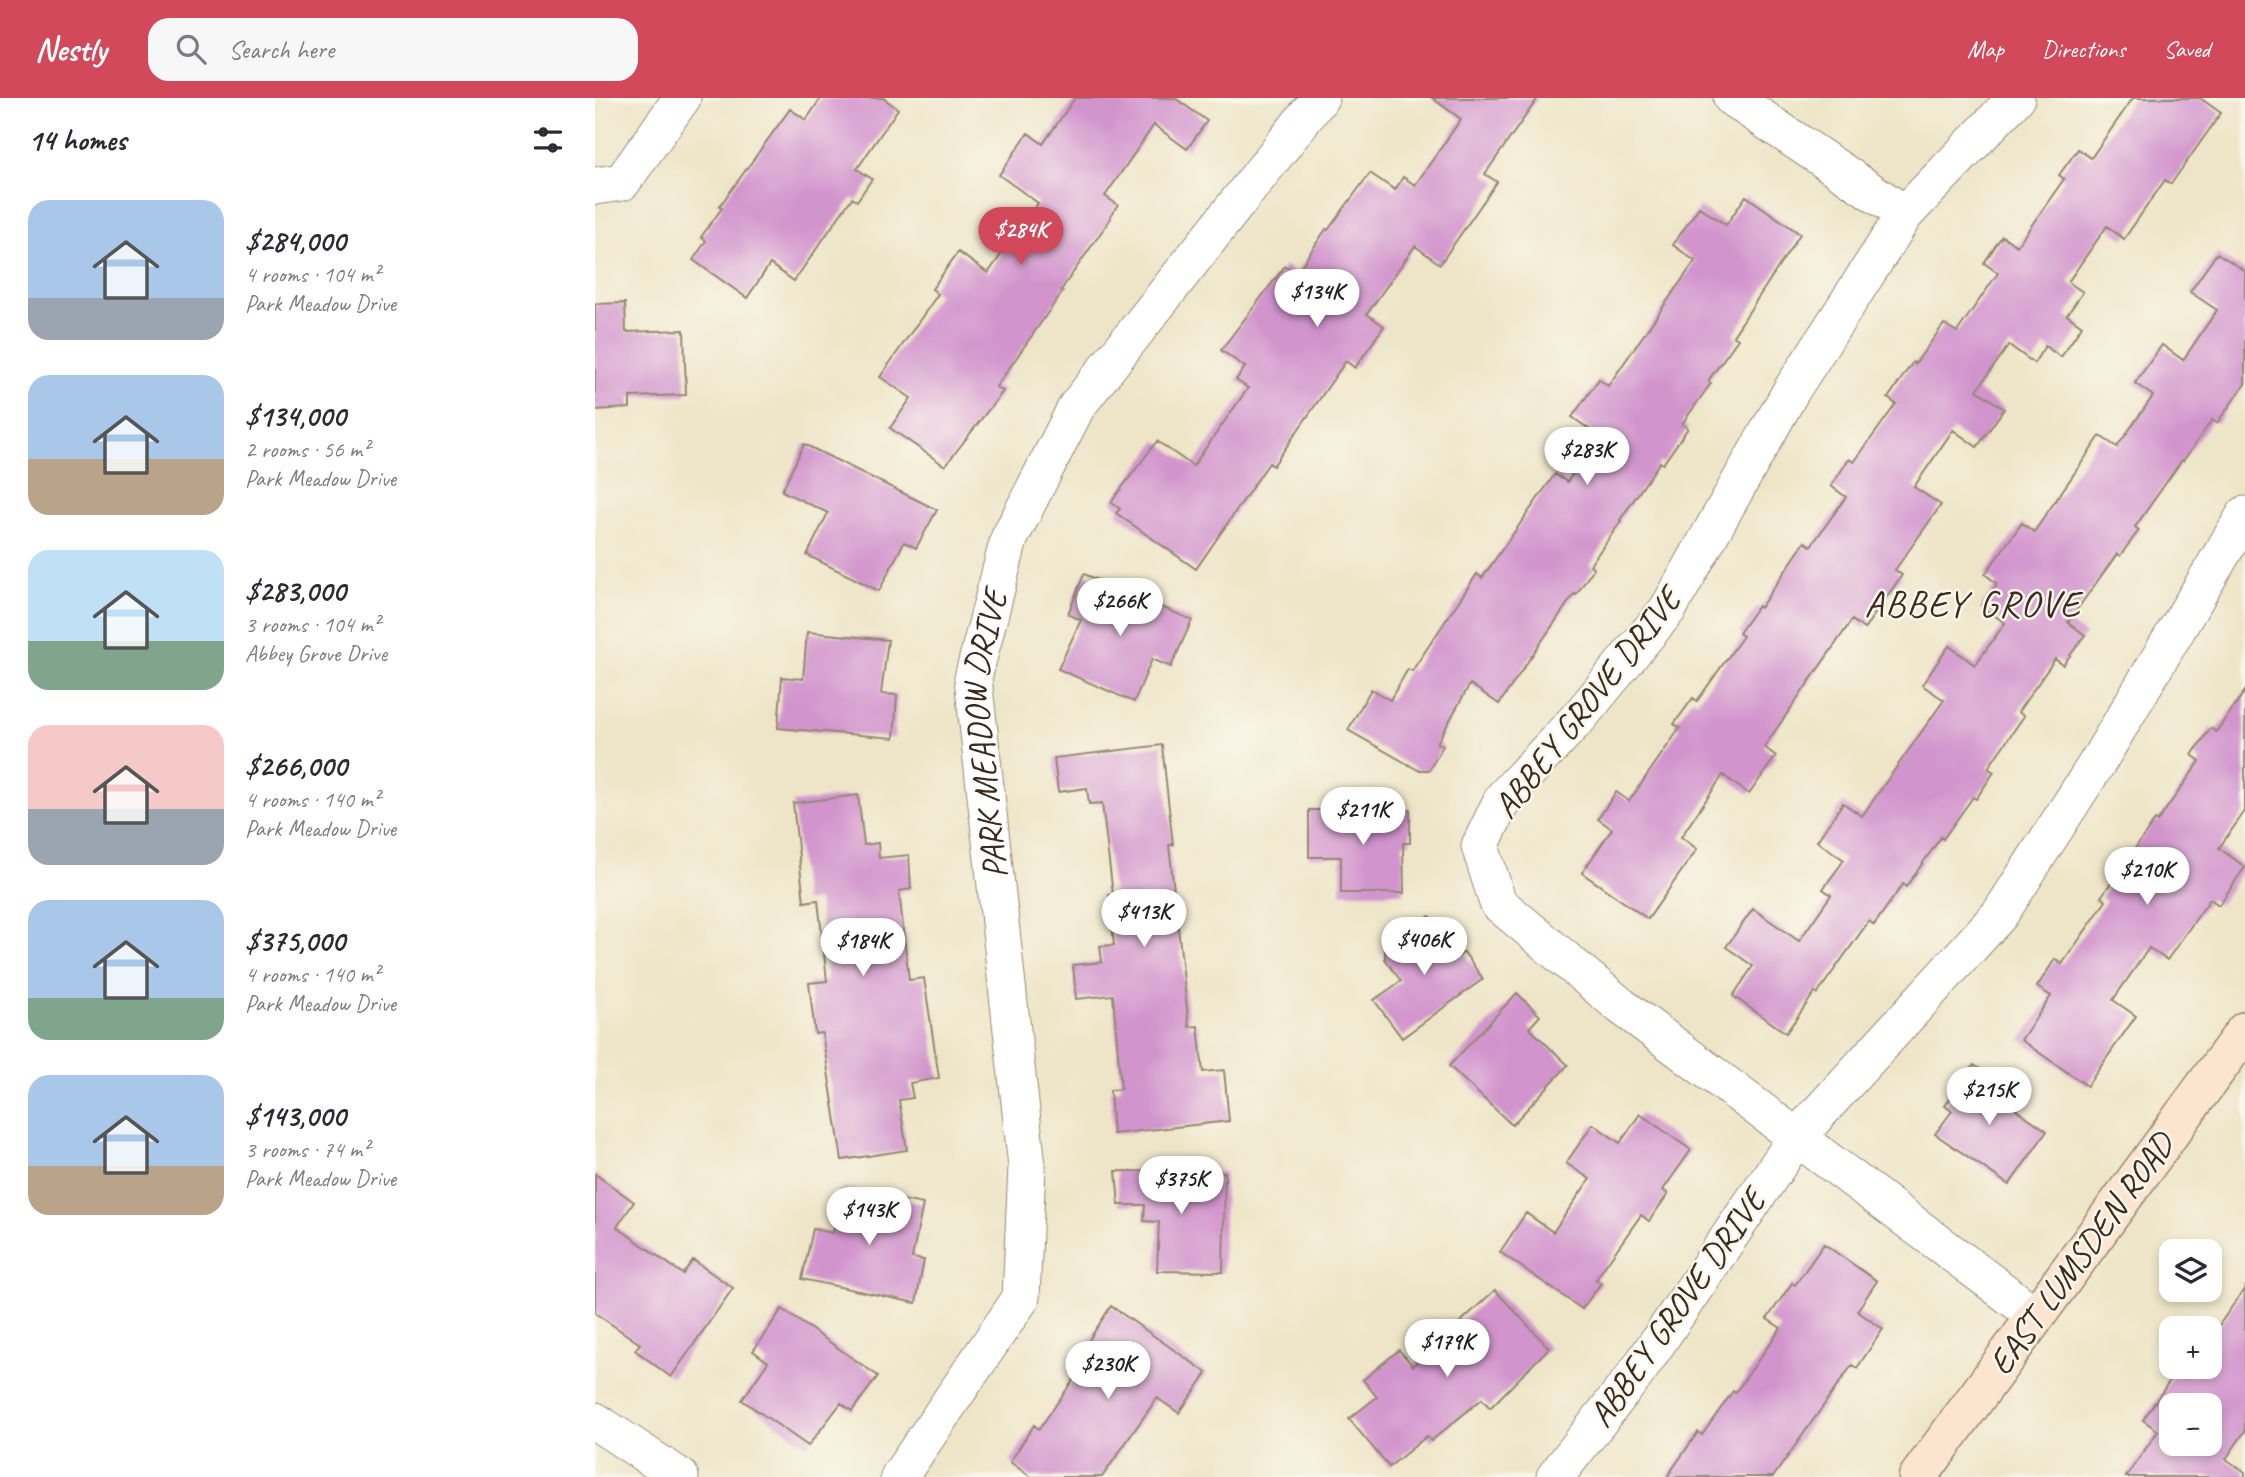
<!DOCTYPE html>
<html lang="en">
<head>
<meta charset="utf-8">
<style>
	body { margin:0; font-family:Caveat,sans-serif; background:#f7f7f7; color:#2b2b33; height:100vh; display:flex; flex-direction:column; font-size:26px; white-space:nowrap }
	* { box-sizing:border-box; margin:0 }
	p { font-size:23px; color:#7c7c81 }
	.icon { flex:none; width:38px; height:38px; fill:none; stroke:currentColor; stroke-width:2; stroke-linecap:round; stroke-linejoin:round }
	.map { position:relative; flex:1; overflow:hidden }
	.drawer { display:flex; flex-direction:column; background:#fff; width:595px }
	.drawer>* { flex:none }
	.tools { position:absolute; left:1564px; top:1141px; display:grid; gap:14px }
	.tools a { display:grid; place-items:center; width:63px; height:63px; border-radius:14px; background:#fff; box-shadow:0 4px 10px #0003; font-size:35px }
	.price { position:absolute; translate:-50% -60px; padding:0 16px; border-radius:24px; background:#fff; color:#222; font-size:23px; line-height:46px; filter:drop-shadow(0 2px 4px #0008) }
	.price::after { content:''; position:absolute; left:50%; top:42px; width:21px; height:16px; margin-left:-10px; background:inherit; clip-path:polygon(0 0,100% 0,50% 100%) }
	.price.active { background:#d1495b; color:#fff }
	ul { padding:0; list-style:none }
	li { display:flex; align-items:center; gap:21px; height:175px; padding:0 28px }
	li span { display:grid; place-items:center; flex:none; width:196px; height:140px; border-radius:21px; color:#555 }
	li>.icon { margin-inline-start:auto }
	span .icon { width:84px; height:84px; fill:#fffc; stroke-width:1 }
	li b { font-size:30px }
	h2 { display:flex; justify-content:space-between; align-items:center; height:84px; padding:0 28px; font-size:30px }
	header { display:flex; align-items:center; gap:42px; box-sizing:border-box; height:98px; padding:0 35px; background:#d1495b; color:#fff }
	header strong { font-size:33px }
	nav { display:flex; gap:38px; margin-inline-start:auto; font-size:24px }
	.search { width:490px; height:63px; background:#f7f7f7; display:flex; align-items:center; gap:18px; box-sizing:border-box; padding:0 24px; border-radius:21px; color:#7c7c81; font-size:26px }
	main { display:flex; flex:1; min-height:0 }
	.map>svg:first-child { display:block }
	.building { fill:#d294cd; fill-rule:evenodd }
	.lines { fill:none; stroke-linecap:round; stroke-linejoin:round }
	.street-casing { stroke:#948873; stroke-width:39 }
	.secondary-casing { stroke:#948873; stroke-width:41 }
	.street { stroke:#fff; stroke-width:37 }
	.secondary { stroke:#fce5d0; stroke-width:38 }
	.labels { text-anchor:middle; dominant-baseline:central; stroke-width:5; stroke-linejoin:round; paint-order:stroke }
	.street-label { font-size:35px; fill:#3b2a1e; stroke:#fbf7ec }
	.neighbourhood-label { font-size:37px; letter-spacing:2px; fill:#3b2a1e; stroke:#fbf7ec }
</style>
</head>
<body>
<header>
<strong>Nestly</strong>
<div class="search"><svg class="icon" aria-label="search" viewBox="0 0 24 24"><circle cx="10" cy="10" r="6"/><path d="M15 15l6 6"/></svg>Search here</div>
<nav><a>Map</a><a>Directions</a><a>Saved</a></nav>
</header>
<main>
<section class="drawer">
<h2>14 homes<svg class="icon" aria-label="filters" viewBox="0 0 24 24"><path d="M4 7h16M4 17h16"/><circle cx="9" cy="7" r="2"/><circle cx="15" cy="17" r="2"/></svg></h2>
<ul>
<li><span style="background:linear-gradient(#a9c7e8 70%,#9aa5b1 0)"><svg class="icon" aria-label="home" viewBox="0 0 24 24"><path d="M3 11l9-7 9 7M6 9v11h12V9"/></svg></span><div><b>$284,000</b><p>4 rooms · 104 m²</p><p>Park Meadow Drive</p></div></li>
<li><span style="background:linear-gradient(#a9c7e8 60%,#b9a48a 0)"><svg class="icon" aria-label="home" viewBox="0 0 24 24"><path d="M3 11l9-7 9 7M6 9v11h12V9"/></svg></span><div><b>$134,000</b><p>2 rooms · 56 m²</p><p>Park Meadow Drive</p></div></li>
<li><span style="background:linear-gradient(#bfe0f5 65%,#7fa58c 0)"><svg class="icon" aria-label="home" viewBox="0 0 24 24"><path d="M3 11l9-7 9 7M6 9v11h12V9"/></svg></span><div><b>$283,000</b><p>3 rooms · 104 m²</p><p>Abbey Grove Drive</p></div></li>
<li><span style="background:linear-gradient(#f6c9c9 60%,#9aa5b1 0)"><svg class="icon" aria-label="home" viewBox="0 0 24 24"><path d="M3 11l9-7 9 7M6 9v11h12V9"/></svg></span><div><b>$266,000</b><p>4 rooms · 140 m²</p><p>Park Meadow Drive</p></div></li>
<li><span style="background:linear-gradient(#a9c7e8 70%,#7fa58c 0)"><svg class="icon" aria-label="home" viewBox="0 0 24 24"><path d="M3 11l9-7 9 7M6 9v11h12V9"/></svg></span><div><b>$375,000</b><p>4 rooms · 140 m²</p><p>Park Meadow Drive</p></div></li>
<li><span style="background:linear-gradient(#a9c7e8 65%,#b9a48a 0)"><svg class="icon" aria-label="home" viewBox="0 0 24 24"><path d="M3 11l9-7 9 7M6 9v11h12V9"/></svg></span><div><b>$143,000</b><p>3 rooms · 74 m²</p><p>Park Meadow Drive</p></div></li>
</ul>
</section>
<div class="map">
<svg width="1650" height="1379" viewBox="0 0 1650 1379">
	<rect width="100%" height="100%" fill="#fbf7ec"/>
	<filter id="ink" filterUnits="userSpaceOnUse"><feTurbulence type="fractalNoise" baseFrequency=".0143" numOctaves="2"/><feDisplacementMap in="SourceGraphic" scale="14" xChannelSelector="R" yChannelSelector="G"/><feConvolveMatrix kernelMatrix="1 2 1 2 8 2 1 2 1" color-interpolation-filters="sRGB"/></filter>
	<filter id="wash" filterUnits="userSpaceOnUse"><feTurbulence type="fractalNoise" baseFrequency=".00686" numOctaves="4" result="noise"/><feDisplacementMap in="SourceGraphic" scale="28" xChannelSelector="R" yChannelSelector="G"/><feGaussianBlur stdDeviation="1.57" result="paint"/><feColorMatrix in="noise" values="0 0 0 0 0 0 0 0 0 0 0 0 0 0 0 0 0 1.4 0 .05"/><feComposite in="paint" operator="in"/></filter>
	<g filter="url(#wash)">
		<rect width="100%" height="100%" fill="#eee5c8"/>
		<g id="blocks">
			<!-- building -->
			<path class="building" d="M 226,0 L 288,0 L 303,11 L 262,71 L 277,81 L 262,103 L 257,100 L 199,183 L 175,166 L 152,200 L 98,162 L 111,143 L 106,139 L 127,110 L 124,109 L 195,11 L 211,22 Z
				M 480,0 L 580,0 L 612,23 L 592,51 L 559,27 L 510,98 L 523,107 L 515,119 L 516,120 L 466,192 L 468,193 L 401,289 L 408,293 L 350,368 L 295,330 L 316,300 L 285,279 L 343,196 L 337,191 L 363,154 L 393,175 L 443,105 L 404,77 L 433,35 L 448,46 Z
				M 837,0 L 943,0 L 890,76 L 902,84 L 845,166 L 820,148 L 772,216 L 789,228 L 760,270 L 751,263 L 678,368 L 674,365 L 601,471 L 521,415 L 525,411 L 516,404 L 562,343 L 598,368 L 653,290 L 641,282 L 650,269 L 626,252 L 690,168 L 701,176 L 731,131 L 733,132 L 775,75 L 800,92 L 808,79 L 820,87 L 866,21 Z
				M 1538,0 L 1605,0 L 1626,15 L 1576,86 L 1570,82 L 1529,141 L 1512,128 L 1473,184 L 1488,194 L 1472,217 L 1487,228 L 1466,259 L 1450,248 L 1439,265 L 1414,247 L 1382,292 L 1409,311 L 1382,349 L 1358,332 L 1319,389 L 1346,407 L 1300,472 L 1307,477 L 1269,531 L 1257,522 L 1169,649 L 1181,658 L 1154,696 L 1128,677 L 1086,739 L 1102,751 L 1053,821 L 987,775 L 1017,731 L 1003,721 L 1021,694 L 1034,703 L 1085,630 L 1079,626 L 1098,600 L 1102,603 L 1148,538 L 1144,535 L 1163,508 L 1165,510 L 1210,444 L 1216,448 L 1251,399 L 1236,388 L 1254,361 L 1259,364 L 1301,306 L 1293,300 L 1318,264 L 1320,266 L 1349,226 L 1362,234 L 1403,175 L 1389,165 L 1407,138 L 1422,148 L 1469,81 L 1464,77 L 1483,51 L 1496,60 Z
				M 1151,98 L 1205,136 L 1138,238 L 1143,241 L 1113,283 L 1116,285 L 1087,326 L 1093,330 L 1068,366 L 1065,364 L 1025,422 L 1026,423 L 995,467 L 999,470 L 981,497 L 979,496 L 904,606 L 875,586 L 842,645 L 848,648 L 834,672 L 823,672 L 753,632 L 776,591 L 795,602 L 813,571 L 817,573 L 882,476 L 887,480 L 960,376 L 972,384 L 1004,338 L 977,319 L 1004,281 L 1013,288 L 1100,163 L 1078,147 L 1104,109 L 1131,127 Z
				M 1622,155 L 1650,173 L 1650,286 L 1622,325 L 1617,322 L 1588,363 L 1587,362 L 1540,429 L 1544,432 L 1525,458 L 1522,456 L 1473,524 L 1490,537 L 1468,567 L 1460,561 L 1423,614 L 1429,618 L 1393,670 L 1399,674 L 1381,701 L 1378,699 L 1348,741 L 1346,739 L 1311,789 L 1308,786 L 1279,827 L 1274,823 L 1222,896 L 1220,894 L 1191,935 L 1138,898 L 1158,868 L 1131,849 L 1158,811 L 1204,843 L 1236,797 L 1228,791 L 1249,762 L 1222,743 L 1248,705 L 1267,718 L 1349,602 L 1327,587 L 1354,548 L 1380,567 L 1410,525 L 1386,508 L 1402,486 L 1390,476 L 1427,425 L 1439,434 L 1505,338 L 1522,349 L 1558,298 L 1540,285 L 1567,247 L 1588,262 L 1622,212 L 1595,194 Z
				M 30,205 L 31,234 L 89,232 L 91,297 L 35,299 L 35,310 L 0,312 L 0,206 Z
				M 209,346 L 342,412 L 321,450 L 309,444 L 284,493 L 212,457 L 233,415 L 187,393 Z
				M 489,476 L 597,522 L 576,569 L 557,561 L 539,604 L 463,571 L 486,522 L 473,516 Z
				M 212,534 L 293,542 L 286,596 L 302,597 L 299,640 L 183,630 L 187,579 L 208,581 Z
				M 1650,593 L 1650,713 L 1624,750 L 1650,769 L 1624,807 L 1615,801 L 1572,862 L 1554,850 L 1518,902 L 1541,918 L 1492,988 L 1426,942 L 1456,898 L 1442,889 L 1460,861 L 1467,866 L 1511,803 L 1506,799 L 1560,722 L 1562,724 L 1605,663 L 1597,657 L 1616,630 L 1621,634 Z
				M 567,647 L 578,747 L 574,747 L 594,929 L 603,928 L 608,974 L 629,972 L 634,1023 L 518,1036 L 515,992 L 526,991 L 518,897 L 481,901 L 478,867 L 507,864 L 505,848 L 519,847 L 514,797 L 518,797 L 507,705 L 494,706 L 492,690 L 463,694 L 459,660 Z
				M 263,697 L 269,747 L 283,745 L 284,760 L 314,757 L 316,791 L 304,793 L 314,882 L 329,880 L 344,980 L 315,985 L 318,1000 L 304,1002 L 312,1052 L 247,1062 L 227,935 L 220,936 L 214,885 L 232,883 L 223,802 L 209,804 L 198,705 Z
				M 714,712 L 815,712 L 815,745 L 808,745 L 809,795 L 746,795 L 746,759 L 714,759 Z
				M 835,818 L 864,858 L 869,854 L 888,881 L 807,940 L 779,902 L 806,883 L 790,861 L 790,850 Z
				M 922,895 L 945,918 L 934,930 L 973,967 L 917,1027 L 854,968 Z
				M 1379,967 L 1406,986 L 1399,996 L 1452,1033 L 1414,1087 L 1340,1036 L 1357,1013 L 1350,1008 Z
				M 1045,1016 L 1096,1052 L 1068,1092 L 1073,1096 L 1054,1123 L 1046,1117 L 1001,1181 L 1006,1185 L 987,1211 L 905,1154 L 931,1115 L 958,1134 L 995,1081 L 971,1065 L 998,1026 L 1025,1045 Z
				M 521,1073 L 630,1074 L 628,1174 L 562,1173 L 564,1124 L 549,1123 L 550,1107 L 524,1107 Z
				M 0,1076 L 39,1104 L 22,1129 L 88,1176 L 98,1162 L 138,1190 L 76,1279 L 40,1252 L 45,1246 L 0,1215 Z
				M 248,1090 L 328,1106 L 317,1160 L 329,1162 L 321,1205 L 207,1181 L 218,1131 L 238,1135 Z
				M 1229,1146 L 1282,1183 L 1262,1213 L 1288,1231 L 1262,1270 L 1257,1267 L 1178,1379 L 1072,1379 L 1103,1334 L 1107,1337 L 1138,1293 L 1140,1295 L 1186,1230 L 1172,1221 L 1197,1185 L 1200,1187 Z
				M 1650,1190 L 1650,1333 L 1631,1361 L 1650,1374 L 1650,1379 L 1531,1379 L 1563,1333 L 1548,1322 L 1584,1269 L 1615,1269 L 1615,1240 ZM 1577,1307 L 1615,1307 L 1615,1346 L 1577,1346 Z
				M 900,1192 L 954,1250 L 895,1310 L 887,1301 L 836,1343 L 832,1338 L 794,1369 L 754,1321 L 782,1299 L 768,1282 L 804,1252 L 818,1268 Z
				M 516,1208 L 612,1275 L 584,1315 L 562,1300 L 507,1379 L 436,1379 L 415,1364 L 439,1327 L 444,1331 L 500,1251 L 492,1245 Z
				M 187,1211 L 283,1278 L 257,1313 L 246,1305 L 213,1348 L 147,1302 L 173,1264 L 158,1253 Z"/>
		</g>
	</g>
	<g filter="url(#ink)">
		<use href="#blocks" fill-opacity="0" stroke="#948873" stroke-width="2"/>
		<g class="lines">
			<defs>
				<g id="street">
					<path d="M 1137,0 L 1310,116"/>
					<path d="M 1421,0 L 1310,116 L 1196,293 L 1073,511 L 986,617 L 908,700 L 885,748 L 903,805 L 1026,908 L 1440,1217"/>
					<path d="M 0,88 L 27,84 L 87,0"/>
					<path d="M 0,1323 L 85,1379"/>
					<path id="s1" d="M 304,1379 L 426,1200 L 432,1068 L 378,580 L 414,441 L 482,308 L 725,0"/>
					<path d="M 960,1379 L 1043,1273 L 1202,1039 L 1405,816 L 1504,662 L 1650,417"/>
				</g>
				<path id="secondary" d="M 1323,1379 L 1650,933"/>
			</defs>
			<!-- street casing -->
			<use href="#street" class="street-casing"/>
			<!-- secondary casing -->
			<use href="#secondary" class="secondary-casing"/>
			<!-- street -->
			<use href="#street" class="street"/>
			<!-- secondary -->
			<use href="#secondary" class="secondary"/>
		</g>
	</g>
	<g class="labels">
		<!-- street labels -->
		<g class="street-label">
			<text transform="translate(992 605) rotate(-52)">ABBEY GROVE DRIVE</text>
			<text stroke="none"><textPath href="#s1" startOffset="784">PARK MEADOW DRIVE</textPath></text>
			<text transform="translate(1486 1156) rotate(-54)">EAST LUMSDEN ROAD</text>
			<text transform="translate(1082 1210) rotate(-55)">ABBEY GROVE DRIVE</text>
		</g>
		<!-- neighbourhood labels -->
		<g class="neighbourhood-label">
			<text x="1378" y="505">ABBEY GROVE</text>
		</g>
	</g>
</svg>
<div class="tools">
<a><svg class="icon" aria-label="layers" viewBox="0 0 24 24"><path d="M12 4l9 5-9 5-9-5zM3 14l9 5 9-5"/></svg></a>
<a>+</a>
<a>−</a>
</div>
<b class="price active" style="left:426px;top:169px">$284K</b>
<b class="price" style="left:722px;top:231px">$134K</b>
<b class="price" style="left:992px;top:389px">$283K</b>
<b class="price" style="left:525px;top:540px">$266K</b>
<b class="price" style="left:768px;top:749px">$211K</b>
<b class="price" style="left:1552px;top:809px">$210K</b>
<b class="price" style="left:549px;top:851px">$413K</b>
<b class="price" style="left:829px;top:879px">$406K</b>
<b class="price" style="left:268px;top:880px">$184K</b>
<b class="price" style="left:1394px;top:1029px">$215K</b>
<b class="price" style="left:586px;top:1118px">$375K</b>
<b class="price" style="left:274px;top:1149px">$143K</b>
<b class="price" style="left:852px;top:1281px">$179K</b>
<b class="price" style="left:513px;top:1303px">$230K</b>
</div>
</main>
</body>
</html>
